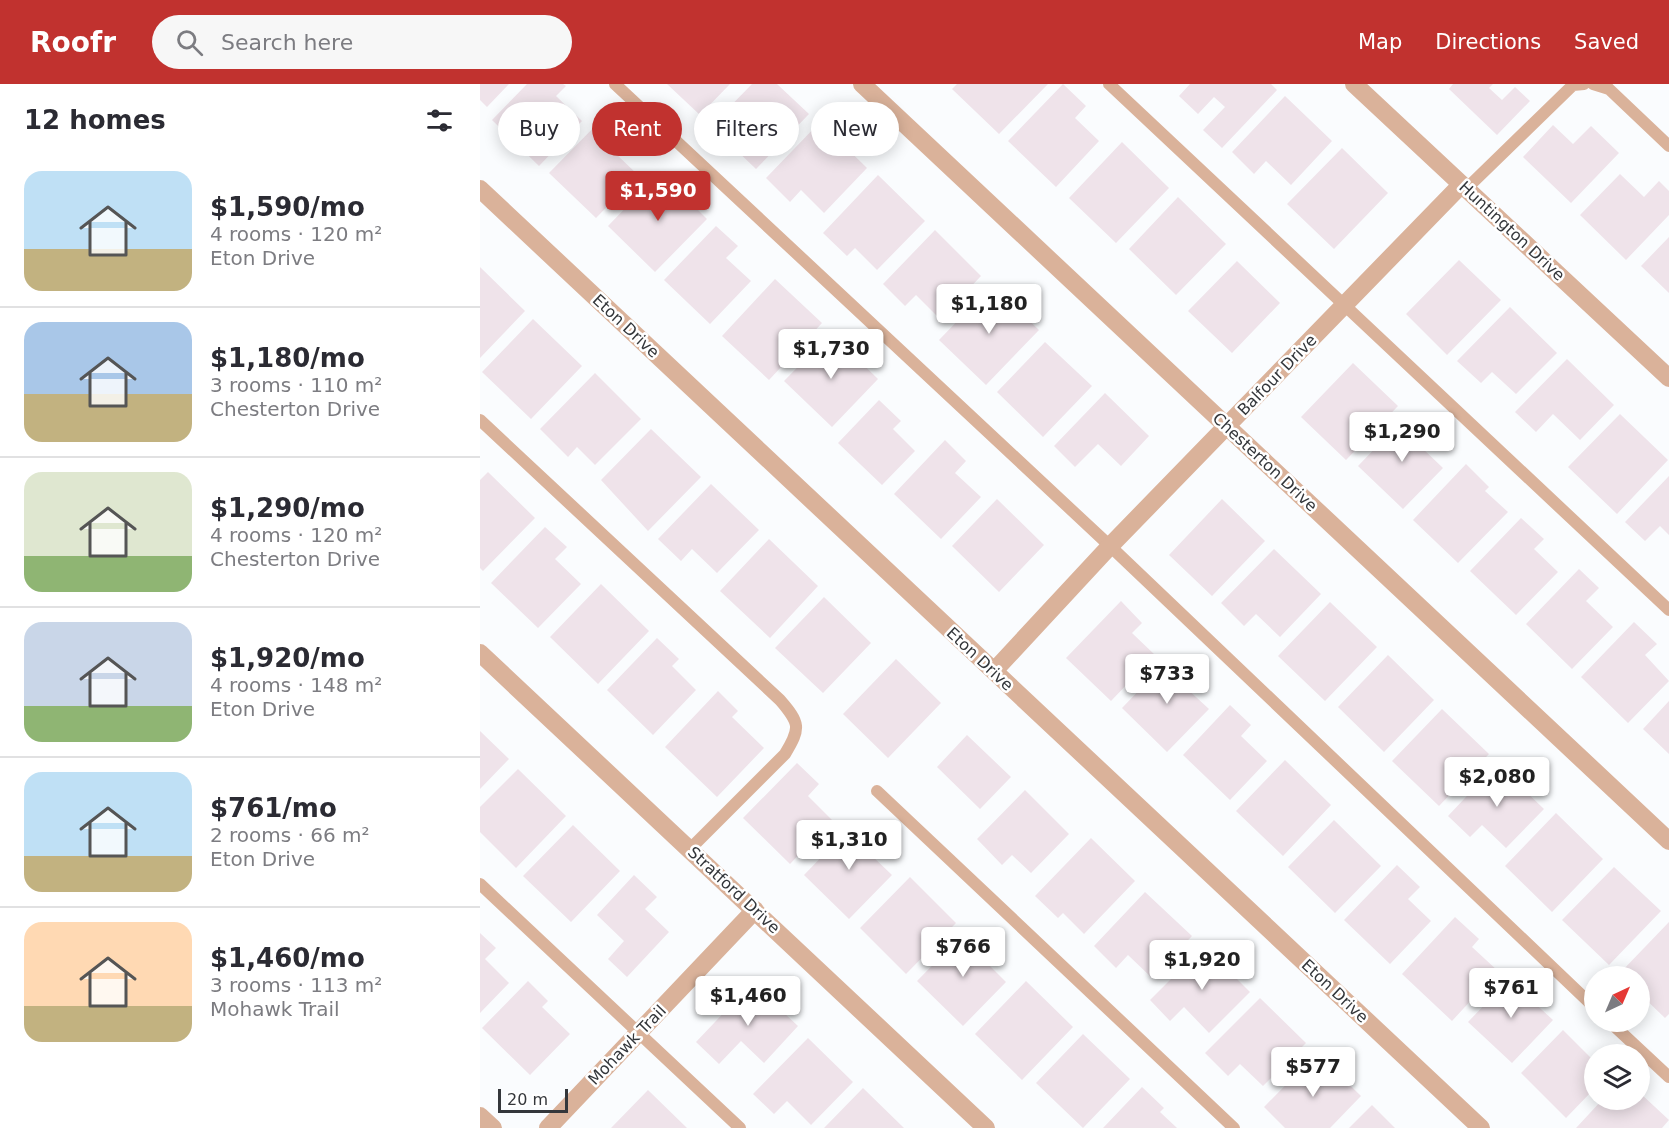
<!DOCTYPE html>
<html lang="en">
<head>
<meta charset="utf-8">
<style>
	body { margin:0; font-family:"DejaVu Sans",sans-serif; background:#f7f7f7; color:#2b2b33; height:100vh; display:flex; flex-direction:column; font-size:22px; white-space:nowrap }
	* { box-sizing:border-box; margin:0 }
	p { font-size:20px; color:#7c7c81 }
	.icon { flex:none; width:33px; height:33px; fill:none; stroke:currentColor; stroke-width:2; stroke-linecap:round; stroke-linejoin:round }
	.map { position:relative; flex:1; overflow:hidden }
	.side { display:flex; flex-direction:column; background:#fff; width:480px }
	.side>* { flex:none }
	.top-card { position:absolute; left:18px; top:18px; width:570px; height:54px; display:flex; gap:12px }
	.needle { width:39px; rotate:44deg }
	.tools { position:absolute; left:1104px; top:882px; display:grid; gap:12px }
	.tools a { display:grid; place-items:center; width:66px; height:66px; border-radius:50%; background:#fff; box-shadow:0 3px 15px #0003; font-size:30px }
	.scale { position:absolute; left:18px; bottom:15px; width:70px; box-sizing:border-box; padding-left:6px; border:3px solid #34373b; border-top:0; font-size:16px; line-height:21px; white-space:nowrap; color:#34373b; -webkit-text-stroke:4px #fff; paint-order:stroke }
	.price { position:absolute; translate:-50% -51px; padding:0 14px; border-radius:6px; background:#fff; color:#222; font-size:20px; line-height:39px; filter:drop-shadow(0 2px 3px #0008) }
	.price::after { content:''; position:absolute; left:50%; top:36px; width:18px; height:14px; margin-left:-9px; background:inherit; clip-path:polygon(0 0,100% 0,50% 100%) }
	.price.active { background:#c1322f; color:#fff }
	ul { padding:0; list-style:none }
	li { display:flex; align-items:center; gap:18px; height:150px; padding:0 24px }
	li+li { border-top:2px solid #e1e1e2 }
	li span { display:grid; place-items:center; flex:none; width:168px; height:120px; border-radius:18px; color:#555 }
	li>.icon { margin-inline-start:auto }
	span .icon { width:72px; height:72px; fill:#fffc; stroke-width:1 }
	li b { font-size:26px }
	h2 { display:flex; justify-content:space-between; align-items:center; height:72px; padding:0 24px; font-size:26px }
	.tag { padding:0 21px; border-radius:27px; background:#fff; box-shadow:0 3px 15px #0003; font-size:21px; line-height:54px }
	.tag.active { background:#c1322f; color:#fff }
	header { display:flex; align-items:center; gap:36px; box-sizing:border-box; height:84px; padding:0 30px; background:#c1322f; color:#fff }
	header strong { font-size:28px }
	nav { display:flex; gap:33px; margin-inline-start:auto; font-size:21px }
	.search { width:420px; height:54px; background:#f7f7f7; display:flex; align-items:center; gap:15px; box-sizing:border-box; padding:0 21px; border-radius:33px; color:#7c7c81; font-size:22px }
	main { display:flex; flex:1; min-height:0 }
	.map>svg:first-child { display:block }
	.building { fill:#efe3ea }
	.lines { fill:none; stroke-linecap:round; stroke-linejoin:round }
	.service { stroke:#dab29a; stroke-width:12 }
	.minor { stroke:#dab29a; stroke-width:18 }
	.labels { text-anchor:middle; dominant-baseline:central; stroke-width:5; stroke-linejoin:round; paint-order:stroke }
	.street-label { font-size:16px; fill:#34373b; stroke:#fff }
</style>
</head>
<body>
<header>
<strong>Roofr</strong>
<div class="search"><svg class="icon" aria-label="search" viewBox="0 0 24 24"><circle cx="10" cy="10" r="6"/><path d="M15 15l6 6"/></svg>Search here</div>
<nav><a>Map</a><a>Directions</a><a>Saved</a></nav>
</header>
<main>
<section class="side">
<h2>12 homes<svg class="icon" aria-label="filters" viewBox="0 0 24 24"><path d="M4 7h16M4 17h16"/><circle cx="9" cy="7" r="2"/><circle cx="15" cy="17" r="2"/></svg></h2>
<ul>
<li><span style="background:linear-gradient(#bfe0f5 65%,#c2b280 0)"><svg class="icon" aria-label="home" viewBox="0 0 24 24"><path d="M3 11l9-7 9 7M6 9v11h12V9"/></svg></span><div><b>$1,590/mo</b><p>4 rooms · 120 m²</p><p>Eton Drive</p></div></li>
<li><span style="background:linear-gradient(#a9c7e8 60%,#c2b280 0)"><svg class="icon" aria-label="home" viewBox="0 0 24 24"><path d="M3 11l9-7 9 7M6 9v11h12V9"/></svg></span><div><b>$1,180/mo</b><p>3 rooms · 110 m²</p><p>Chesterton Drive</p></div></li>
<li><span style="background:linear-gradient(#dfe7d0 70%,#8fb573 0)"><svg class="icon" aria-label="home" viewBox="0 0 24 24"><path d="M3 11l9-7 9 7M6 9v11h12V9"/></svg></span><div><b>$1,290/mo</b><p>4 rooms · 120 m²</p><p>Chesterton Drive</p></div></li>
<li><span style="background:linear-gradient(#c9d6e8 70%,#8fb573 0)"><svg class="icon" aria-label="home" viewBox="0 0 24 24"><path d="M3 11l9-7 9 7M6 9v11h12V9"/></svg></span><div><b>$1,920/mo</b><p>4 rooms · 148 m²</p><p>Eton Drive</p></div></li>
<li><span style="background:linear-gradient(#bfe0f5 70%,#c2b280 0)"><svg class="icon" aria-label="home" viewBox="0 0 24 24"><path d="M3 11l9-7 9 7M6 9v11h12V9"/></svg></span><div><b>$761/mo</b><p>2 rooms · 66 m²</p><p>Eton Drive</p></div></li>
<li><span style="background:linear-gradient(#ffd9b3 70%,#c2b280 0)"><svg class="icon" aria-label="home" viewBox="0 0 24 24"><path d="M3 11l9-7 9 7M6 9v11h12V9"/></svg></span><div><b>$1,460/mo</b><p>3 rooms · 113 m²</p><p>Mohawk Trail</p></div></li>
</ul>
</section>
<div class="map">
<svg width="1189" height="1044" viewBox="0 0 1189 1044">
	<rect width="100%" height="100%" fill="#fafcfe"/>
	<!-- building -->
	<path class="building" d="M 0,0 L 29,0 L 7,23 L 0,16 Z
		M 47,0 L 83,0 L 86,2 L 76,12 L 102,37 L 59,82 L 12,36 Z
		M 187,0 L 250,0 L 220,31 Z
		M 272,0 L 297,0 L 329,30 L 276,85 L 231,42 Z
		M 477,0 L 568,0 L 519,50 L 472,5 Z
		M 583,0 L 606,22 L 595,34 L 619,57 L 576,103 L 528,57 Z
		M 710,0 L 791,0 L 797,6 L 742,64 L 723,46 L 745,23 L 734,13 L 718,30 L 699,12 Z
		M 973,0 L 1013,0 L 1009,4 L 1022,16 L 1035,3 L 1050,17 L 1017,51 L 969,5 Z
		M 805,12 L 852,57 L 811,101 L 786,77 L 774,90 L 752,68 Z
		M 122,35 L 145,57 L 134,68 L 158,91 L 116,134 L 69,89 Z
		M 340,38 L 387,84 L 344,129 L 321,106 L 310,118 L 286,94 Z
		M 1073,41 L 1093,60 L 1111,42 L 1139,69 L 1091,119 L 1043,73 Z
		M 642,58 L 689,104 L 636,159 L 589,114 Z
		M 862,64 L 908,109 L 854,165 L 807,120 Z
		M 180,88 L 227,135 L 175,188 L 128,142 Z
		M 1140,90 L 1164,113 L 1179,97 L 1189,107 L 1189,131 L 1146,176 L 1100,131 Z
		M 398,91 L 445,137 L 397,186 L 375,164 L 367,172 L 343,149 Z
		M 698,113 L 746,160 L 696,211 L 649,165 Z
		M 236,142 L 258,162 L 246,174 L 271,197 L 230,240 L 184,196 Z
		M 455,146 L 501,192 L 460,235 L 436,211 L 425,222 L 403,200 Z
		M 1189,153 L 1189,209 L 1161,182 Z
		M 979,176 L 1021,216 L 967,271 L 926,230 Z
		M 757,177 L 800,219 L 752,269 L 708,227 Z
		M 0,183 L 45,227 L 0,274 Z
		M 295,195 L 342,239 L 289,296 L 242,252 Z
		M 512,201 L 559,246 L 506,301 L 459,256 Z
		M 1030,223 L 1077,269 L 1036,310 L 1012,288 L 1001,299 L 977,277 Z
		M 53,235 L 102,282 L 51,335 L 2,288 Z
		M 351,249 L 398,295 L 352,343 L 304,297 Z
		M 565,258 L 612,302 L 563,353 L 517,308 Z
		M 1087,275 L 1134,321 L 1100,356 L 1073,330 L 1056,348 L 1035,328 Z
		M 873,279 L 918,322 L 866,376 L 821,333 Z
		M 115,289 L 161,335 L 115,381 L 97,363 L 88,373 L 60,345 Z
		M 625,309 L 669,352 L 641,382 L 618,360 L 595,383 L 574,362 Z
		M 399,316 L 421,337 L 413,345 L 435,367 L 402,401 L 358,359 Z
		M 929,329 L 950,350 L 939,361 L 963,384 L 923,425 L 878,382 Z
		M 1140,330 L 1188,376 L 1137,430 L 1088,383 Z
		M 171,345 L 221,393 L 168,447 L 121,396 Z
		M 465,356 L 486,377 L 475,389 L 501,413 L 461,455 L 414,410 Z
		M 986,380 L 1009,403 L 1005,407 L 1028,428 L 978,479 L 933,436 Z
		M 8,388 L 55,434 L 3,487 L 0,484 L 0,396 Z
		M 1189,392 L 1189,451 L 1180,442 L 1165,457 L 1145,438 Z
		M 231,400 L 279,446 L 237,489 L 212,465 L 201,477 L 178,455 Z
		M 517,415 L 564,461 L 519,508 L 472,462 Z
		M 742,415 L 785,457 L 732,512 L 689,471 Z
		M 1041,434 L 1064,455 L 1054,465 L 1078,488 L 1036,531 L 990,487 Z
		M 65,443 L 87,463 L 75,475 L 101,500 L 58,544 L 11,499 Z
		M 289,455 L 338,502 L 290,554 L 240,507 Z
		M 794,465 L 841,510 L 800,553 L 776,530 L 764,542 L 741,519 Z
		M 1099,485 L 1119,504 L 1106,517 L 1133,543 L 1092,585 L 1046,540 Z
		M 121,500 L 169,547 L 118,600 L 70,553 Z
		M 344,513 L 391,559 L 343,609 L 295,564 Z
		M 641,517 L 662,539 L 652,549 L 675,571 L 631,617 L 586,574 Z
		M 850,518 L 897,563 L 845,617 L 798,572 Z
		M 1154,538 L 1177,560 L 1165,571 L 1189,597 L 1148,639 L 1101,593 Z
		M 177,554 L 199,575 L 192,582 L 216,606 L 173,651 L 127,606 Z
		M 693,571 L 714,592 L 704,602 L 729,625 L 687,668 L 642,624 Z
		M 908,571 L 954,616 L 904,668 L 858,623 Z
		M 416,575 L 461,619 L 408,674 L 363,630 Z
		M 238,607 L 258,627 L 252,633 L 284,664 L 237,713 L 185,663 Z
		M 1189,617 L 1189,670 L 1163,645 Z
		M 750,621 L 771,641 L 761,652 L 787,677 L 750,716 L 703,671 Z
		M 962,625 L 1009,670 L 959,722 L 912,677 Z
		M 0,647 L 29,675 L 0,705 Z
		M 487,651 L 531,693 L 500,725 L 457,683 Z
		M 805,676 L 851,721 L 803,772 L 756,727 Z
		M 317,679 L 339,700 L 328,712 L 352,736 L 310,780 L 263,734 Z
		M 1017,680 L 1064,725 L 1026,764 L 1002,741 L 990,753 L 968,732 Z
		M 38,685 L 86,732 L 36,784 L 0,748 L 0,723 Z
		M 545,706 L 589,750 L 551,789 L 532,771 L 522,781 L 497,755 Z
		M 1076,729 L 1123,775 L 1072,828 L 1025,782 Z
		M 377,736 L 398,757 L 388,768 L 412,791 L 369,835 L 324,791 Z
		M 854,736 L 901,782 L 855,829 L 808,783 Z
		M 93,741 L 140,787 L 91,838 L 43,792 Z
		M 611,754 L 655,797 L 604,850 L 583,829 L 578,834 L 555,812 Z
		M 917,781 L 940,803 L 928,815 L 951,837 L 910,880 L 864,836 Z
		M 1134,783 L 1181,827 L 1129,881 L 1082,836 Z
		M 154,791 L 177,813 L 165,825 L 189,848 L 147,893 L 128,875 L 144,857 L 117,831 Z
		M 430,793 L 476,839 L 426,890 L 380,844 Z
		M 665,808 L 712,852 L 672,894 L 648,871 L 636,884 L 614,862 Z
		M 975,833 L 999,855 L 992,863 L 1018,887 L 972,937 L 922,890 Z
		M 1189,838 L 1189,930 L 1185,934 L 1160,910 L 1160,892 L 1142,892 L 1139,890 Z
		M 490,843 L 512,864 L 502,874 L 526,898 L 483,942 L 437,897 Z
		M 0,849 L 16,864 L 5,875 L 29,899 L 0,929 Z
		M 724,862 L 770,908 L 729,949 L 704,923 L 690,937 L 670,916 Z
		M 1034,890 L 1054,908 L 1049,914 L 1073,936 L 1032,979 L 988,938 Z
		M 48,897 L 68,917 L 62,923 L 90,950 L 50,991 L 2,944 Z
		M 546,897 L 593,943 L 542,996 L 495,950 Z
		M 272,899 L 318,942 L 284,979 L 261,957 L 239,980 L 216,958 Z
		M 780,914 L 826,959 L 783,1002 L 760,980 L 748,992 L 725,969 Z
		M 1083,946 L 1114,977 L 1114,1005 L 1086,1034 L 1041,989 Z
		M 603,950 L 650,995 L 603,1044 L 556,999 Z
		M 328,954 L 373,998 L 331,1041 L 307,1017 L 294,1030 L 273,1010 Z
		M 837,969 L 881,1012 L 850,1044 L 805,1044 L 784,1023 Z
		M 662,1003 L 684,1024 L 680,1028 L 697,1044 L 623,1044 Z
		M 383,1004 L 424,1044 L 344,1044 Z
		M 168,1006 L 207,1044 L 131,1044 Z
		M 1160,1009 L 1189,1036 L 1182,1044 L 1096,1044 L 1122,1016 L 1160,1016 Z
		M 892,1021 L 915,1044 L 869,1044 Z"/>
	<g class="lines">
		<!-- service -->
		<path class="service" d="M 135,0 L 630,462 L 1114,923
			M 629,0 L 1189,526
			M 1113,0 L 1129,5 L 1189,62
			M 986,105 L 1093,1 L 1104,0
			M 0,336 L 300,616 C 320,639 321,644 305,670 L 210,765
			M 397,707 L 754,1044
			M 0,800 L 260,1044
			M 1130,938 L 1189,993"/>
		<!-- minor -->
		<path class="minor" d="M 382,0 L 1189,757
			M 874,0 L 1189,294
			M 0,105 L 1001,1044
			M 0,569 L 506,1044
			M 514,587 L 630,462 L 981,101
			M 0,1032 L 13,1044
			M 68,1044 L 275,826"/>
	</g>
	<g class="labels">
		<!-- street labels -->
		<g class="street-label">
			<text transform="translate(1032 147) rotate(43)">Huntington Drive</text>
			<text transform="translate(146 242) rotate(43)">Eton Drive</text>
			<text transform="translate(797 291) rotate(-46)">Balfour Drive</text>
			<text transform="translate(785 378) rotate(43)">Chesterton Drive</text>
			<text transform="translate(500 575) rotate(43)">Eton Drive</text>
			<text transform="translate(254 806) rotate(43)">Stratford Drive</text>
			<text transform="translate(855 907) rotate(43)">Eton Drive</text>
			<text transform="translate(147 961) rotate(-46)">Mohawk Trail</text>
		</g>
	</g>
</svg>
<div class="tools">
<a><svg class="needle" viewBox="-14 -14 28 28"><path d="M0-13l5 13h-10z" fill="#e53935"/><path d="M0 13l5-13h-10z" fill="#7c7c81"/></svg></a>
<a><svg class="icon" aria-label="layers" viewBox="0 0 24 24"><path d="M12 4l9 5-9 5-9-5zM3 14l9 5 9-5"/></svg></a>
</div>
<div class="scale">20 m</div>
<b class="price active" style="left:178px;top:138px">$1,590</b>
<b class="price" style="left:509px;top:251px">$1,180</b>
<b class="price" style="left:351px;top:296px">$1,730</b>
<b class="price" style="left:922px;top:379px">$1,290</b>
<b class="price" style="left:687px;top:621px">$733</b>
<b class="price" style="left:1017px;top:724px">$2,080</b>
<b class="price" style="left:369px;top:787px">$1,310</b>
<b class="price" style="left:483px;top:894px">$766</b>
<b class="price" style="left:722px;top:907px">$1,920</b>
<b class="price" style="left:1031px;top:935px">$761</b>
<b class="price" style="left:268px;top:943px">$1,460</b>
<b class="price" style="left:833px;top:1014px">$577</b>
<div class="top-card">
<a class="tag">Buy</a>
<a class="tag active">Rent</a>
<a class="tag">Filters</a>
<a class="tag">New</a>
</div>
</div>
</main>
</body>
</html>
